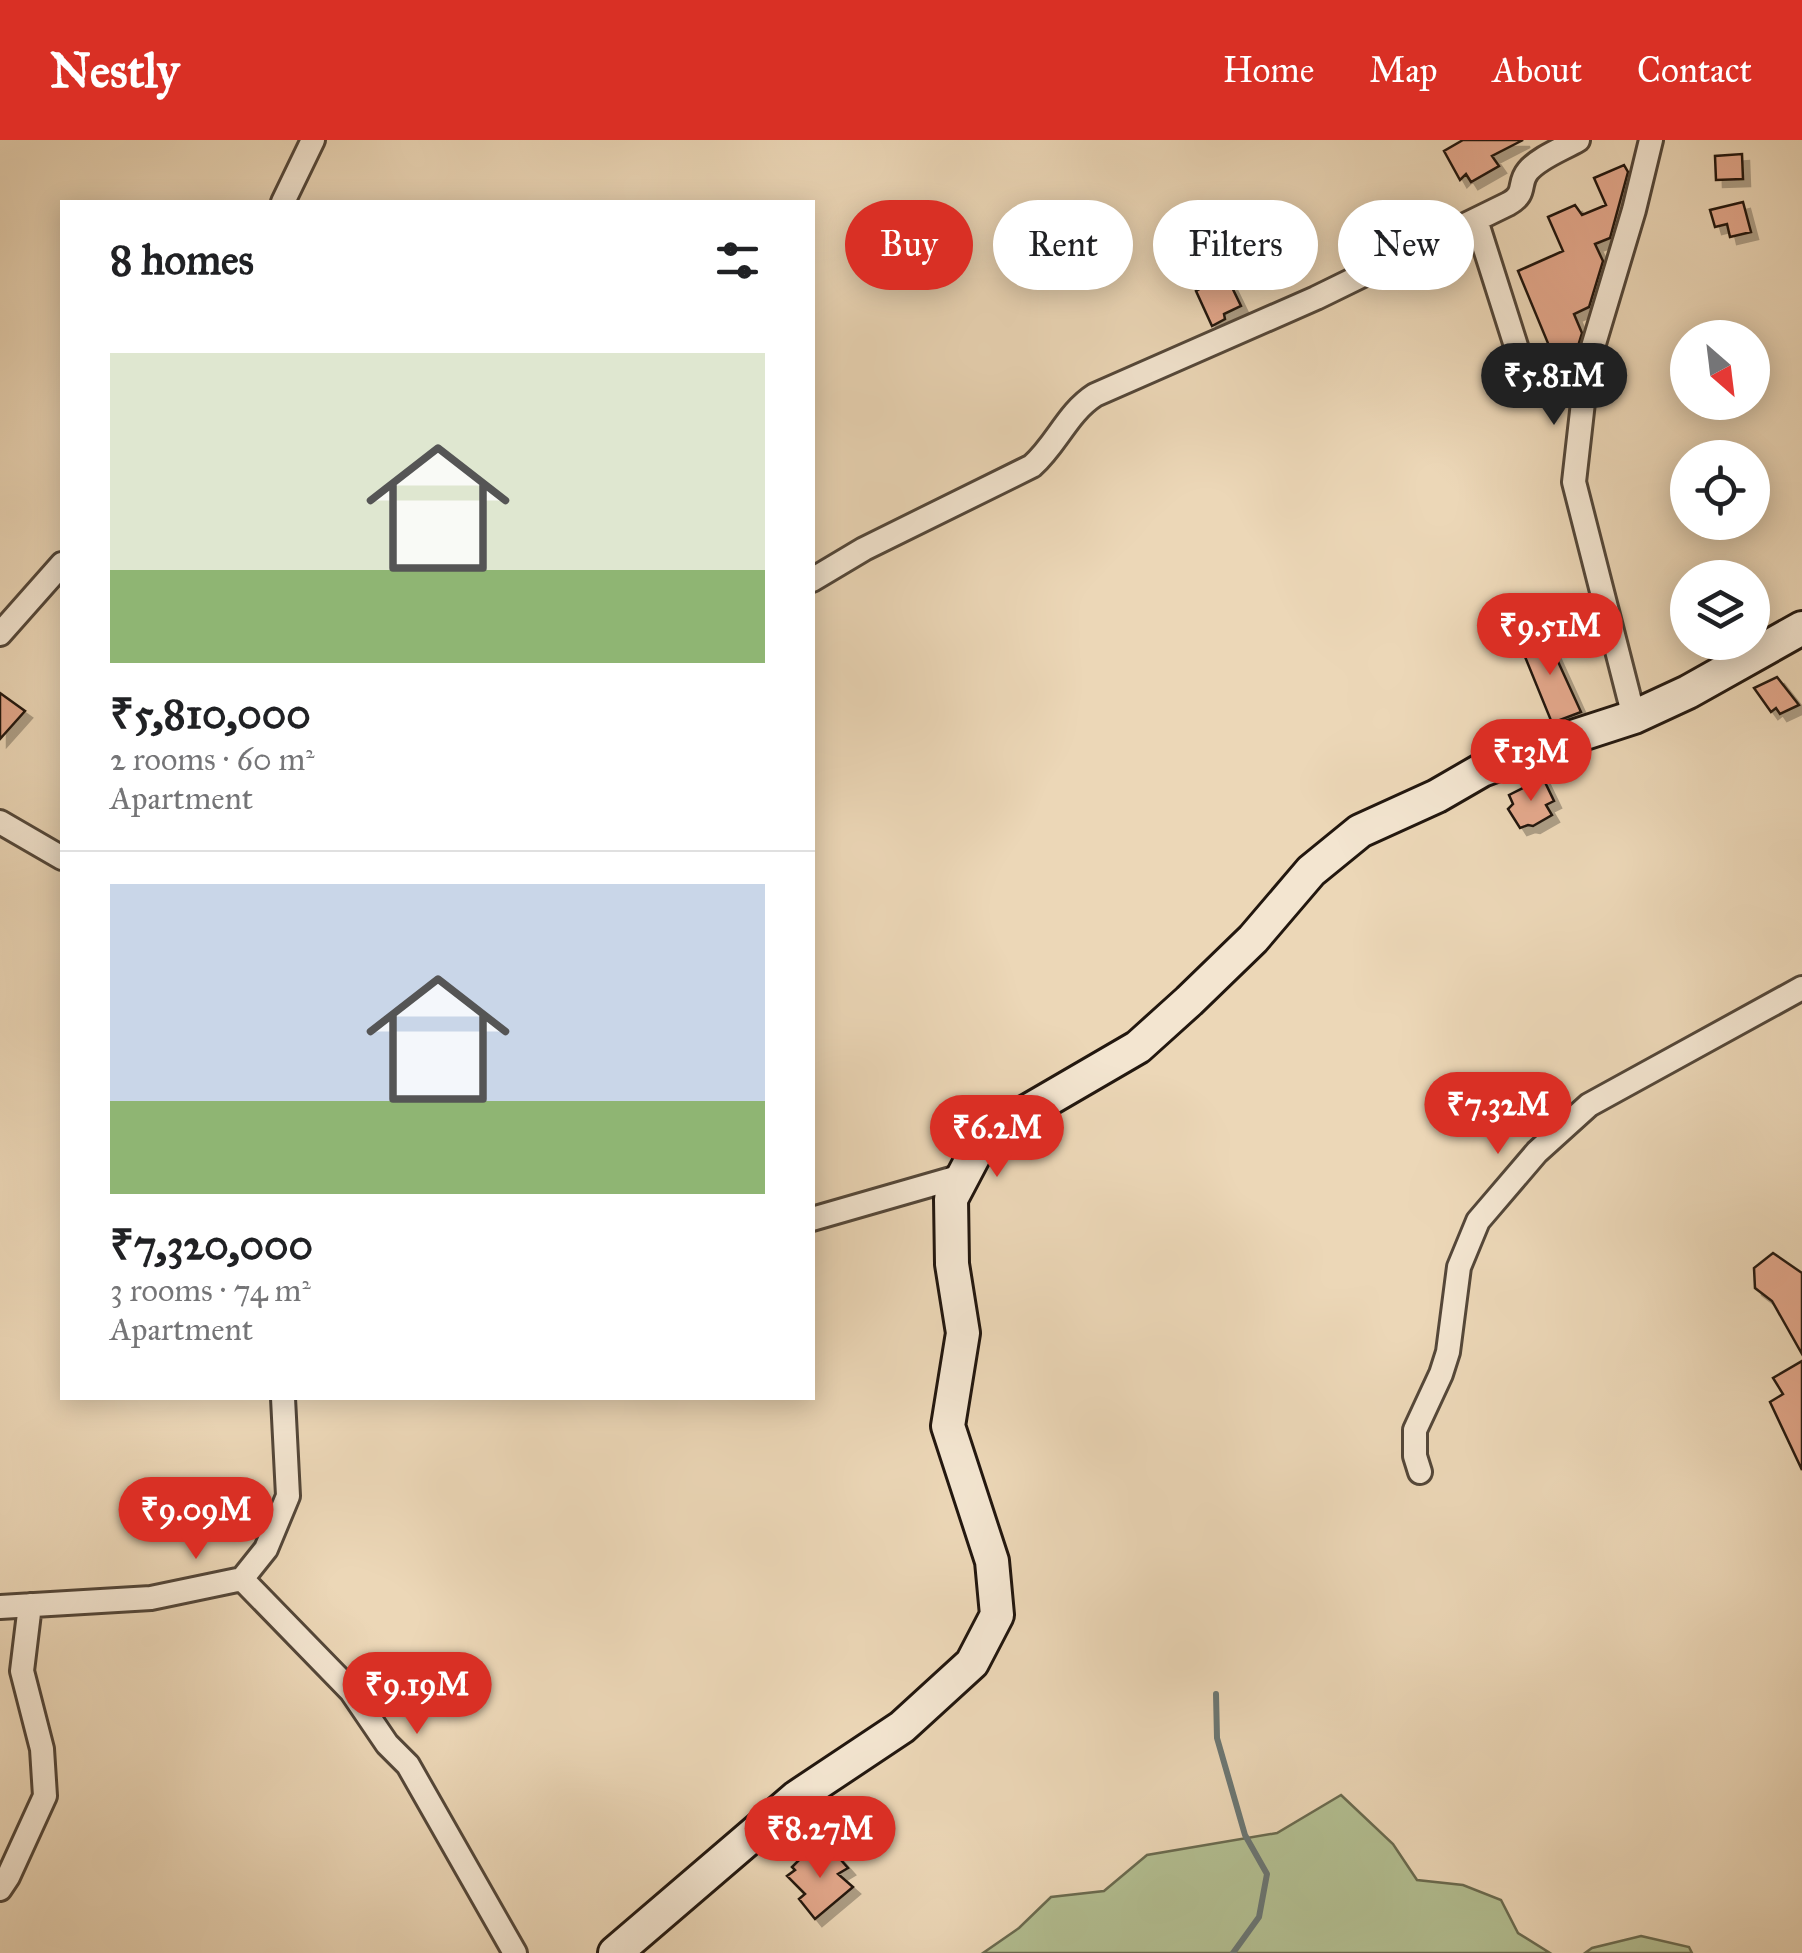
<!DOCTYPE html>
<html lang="en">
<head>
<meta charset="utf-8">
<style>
	body { margin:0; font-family:"IM FELL Great Primer",serif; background:#f2f2f2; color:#202124; height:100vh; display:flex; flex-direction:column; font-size:38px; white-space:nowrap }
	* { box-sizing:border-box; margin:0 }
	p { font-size:32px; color:#757577 }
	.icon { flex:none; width:55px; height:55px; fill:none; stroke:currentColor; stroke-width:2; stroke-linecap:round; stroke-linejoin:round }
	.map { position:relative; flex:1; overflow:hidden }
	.side { position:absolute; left:60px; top:60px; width:755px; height:1200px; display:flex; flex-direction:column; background:#fff; border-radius:0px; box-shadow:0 5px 25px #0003 }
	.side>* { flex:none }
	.top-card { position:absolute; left:845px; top:60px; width:805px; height:90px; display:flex; gap:20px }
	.needle { width:65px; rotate:152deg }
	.tools { position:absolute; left:1670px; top:180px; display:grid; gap:20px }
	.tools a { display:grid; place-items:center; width:100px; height:100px; border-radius:50%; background:#fff; box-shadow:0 5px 25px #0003; font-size:50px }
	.price { position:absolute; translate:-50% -85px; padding:0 22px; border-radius:35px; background:#d93025; color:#fff; font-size:32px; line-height:65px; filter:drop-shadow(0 2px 5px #0008) }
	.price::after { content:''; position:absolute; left:50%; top:60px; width:30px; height:22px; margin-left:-15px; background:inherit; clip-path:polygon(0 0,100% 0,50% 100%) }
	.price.on { background:#222; color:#fff }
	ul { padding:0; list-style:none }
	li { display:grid; align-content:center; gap:20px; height:530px; padding:0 50px }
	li+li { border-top:2px solid #e0e0e0 }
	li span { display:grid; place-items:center; height:310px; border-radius:0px; color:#555 }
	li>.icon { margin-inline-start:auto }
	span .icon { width:180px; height:180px; fill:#fffc; stroke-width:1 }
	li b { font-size:42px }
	h2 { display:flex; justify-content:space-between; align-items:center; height:120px; padding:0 50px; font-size:42px }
	.chip { padding:0 35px; border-radius:45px; background:#fff; box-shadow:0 5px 25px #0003; font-size:35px; line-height:90px }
	.chip.on { background:#d93025; color:#fff }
	header { display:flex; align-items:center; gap:60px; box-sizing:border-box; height:140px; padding:0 50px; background:#d93025; color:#fff }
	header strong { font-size:48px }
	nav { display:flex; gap:55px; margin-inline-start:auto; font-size:35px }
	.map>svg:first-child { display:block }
	.green { fill:#b3bf92; stroke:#6a6b50; stroke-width:2.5 }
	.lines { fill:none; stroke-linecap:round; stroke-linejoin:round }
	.stream { stroke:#6b7774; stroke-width:6 }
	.building { fill:#e4a88c; stroke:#22170f; stroke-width:2.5; filter:url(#shadow) }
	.minor-casing { stroke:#544739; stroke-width:28 }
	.secondary-casing { stroke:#22170f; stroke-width:38 }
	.minor { stroke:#f3e5d0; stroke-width:22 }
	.secondary { stroke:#f3e5d0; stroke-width:32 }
</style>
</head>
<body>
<header>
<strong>Nestly</strong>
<nav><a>Home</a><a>Map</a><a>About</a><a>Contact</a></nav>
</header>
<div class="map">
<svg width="1802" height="1813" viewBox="0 0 1802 1813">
	<defs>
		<filter id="shadow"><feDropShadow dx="7" dy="7" stdDeviation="0" flood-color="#0004"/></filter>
	</defs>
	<rect width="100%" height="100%" fill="#ecd7b7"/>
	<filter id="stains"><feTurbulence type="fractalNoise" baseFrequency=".002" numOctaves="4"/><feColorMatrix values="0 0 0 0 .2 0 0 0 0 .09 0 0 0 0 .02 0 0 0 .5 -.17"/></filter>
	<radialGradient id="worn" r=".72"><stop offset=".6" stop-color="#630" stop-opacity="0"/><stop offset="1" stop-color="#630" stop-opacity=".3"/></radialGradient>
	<!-- green -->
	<path class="green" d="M 1341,1655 L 1393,1704 L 1417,1740 L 1463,1745 L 1501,1760 L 1518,1793 L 1550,1813 L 983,1813 L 1019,1788 L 1051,1757 L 1104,1751 L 1147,1715 L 1277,1693 Z
		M 1641,1796 L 1689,1807 L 1692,1813 L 1585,1813 L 1592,1808 Z"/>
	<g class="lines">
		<!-- stream -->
		<path class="stream" d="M 1216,1554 L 1217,1598 L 1245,1695 L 1267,1734 L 1259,1777 L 1233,1813"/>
	</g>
	<!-- building -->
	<path class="building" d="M 1463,0 L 1523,0 L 1492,16 L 1499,26 L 1471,42 L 1466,34 L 1460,40 L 1444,11 Z
		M 1742,14 L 1743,39 L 1716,40 L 1715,16 Z
		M 1624,25 L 1628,32 L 1610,98 L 1595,104 L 1603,121 L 1589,167 L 1574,174 L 1582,193 L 1578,206 L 1560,212 L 1552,213 L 1518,131 L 1563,111 L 1548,77 L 1575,65 L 1582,75 L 1606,65 L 1594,38 Z
		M 1743,62 L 1751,92 L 1730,97 L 1727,84 L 1715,87 L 1710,70 Z
		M 1226,135 L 1241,166 L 1224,174 L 1225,179 L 1212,186 L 1196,151 Z
		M 1545,493 L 1581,572 L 1552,583 L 1519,502 Z
		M 1777,537 L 1799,565 L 1780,574 L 1776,568 L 1771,572 L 1754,548 Z
		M 0,553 L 25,571 L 0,599 Z
		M 1543,638 L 1554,661 L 1546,665 L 1552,675 L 1533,686 L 1528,685 L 1520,688 L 1508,669 L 1513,664 L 1509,655 Z
		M 1773,1113 L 1802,1133 L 1802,1214 L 1772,1161 L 1755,1148 L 1754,1128 Z
		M 1802,1221 L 1802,1330 L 1770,1262 L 1783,1254 L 1773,1238 Z
		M 814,1705 L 825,1719 L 833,1711 L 848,1728 L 838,1734 L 853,1747 L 815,1779 L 799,1759 L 805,1754 L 787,1736 L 795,1730 L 792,1727 Z"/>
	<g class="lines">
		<defs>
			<path id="minor" d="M 283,62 L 313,0
				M 1476,80 L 1523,228 L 1587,227
				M 812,440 L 864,409 L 1032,326 C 1057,304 1067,273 1095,255 L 1316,158 L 1508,64 C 1528,53 1517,44 1528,31 C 1540,17 1563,9 1578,0
				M 0,494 L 62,424
				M 1634,577 L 1574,342 L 1587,227 L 1634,70 L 1651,0
				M 0,682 L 62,718
				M 812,1079 L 965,1035
				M 1420,1332 L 1415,1316 L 1415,1290 L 1441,1234 L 1448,1212 L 1459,1127 L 1478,1081 L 1537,1012 L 1589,965 L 1802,848
				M 242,1439 L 351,1551 L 387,1604 L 408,1625 L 515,1813
				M 0,1467 L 151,1458 L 242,1439 L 266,1409 L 288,1356 L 283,1258
				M 0,1749 L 8,1737 L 45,1656 L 42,1609 L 22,1531 L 30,1465"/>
			<path id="secondary" d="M 615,1813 L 797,1657 L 902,1587 L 972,1523 L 997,1475 L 992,1421 L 948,1286 L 963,1193 L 952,1124 L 951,1059 L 980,1004 L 1028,971 L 1138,907 L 1189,861 L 1253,799 L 1311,731 L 1360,691 L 1437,656 L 1482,630 L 1557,602 L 1634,577 L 1688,552 L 1802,488"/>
		</defs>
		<!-- minor casing -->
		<use href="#minor" class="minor-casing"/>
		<!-- secondary casing -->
		<use href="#secondary" class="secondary-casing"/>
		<!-- minor -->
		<use href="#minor" class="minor"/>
		<!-- secondary -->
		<use href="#secondary" class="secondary"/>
	</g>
	<rect width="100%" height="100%" filter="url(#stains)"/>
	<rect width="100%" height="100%" fill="url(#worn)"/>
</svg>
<div class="tools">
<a><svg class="needle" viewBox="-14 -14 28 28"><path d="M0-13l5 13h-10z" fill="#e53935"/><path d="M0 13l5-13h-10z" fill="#757577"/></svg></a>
<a><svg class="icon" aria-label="locate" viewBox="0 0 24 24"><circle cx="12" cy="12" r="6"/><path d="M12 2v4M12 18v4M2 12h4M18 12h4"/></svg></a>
<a><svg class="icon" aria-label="layers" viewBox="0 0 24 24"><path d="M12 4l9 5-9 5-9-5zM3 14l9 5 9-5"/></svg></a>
</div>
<b class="price on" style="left:1554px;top:288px">₹5.81M</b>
<b class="price" style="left:1550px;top:538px">₹9.51M</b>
<b class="price" style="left:1531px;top:664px">₹13M</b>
<b class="price" style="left:1498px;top:1017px">₹7.32M</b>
<b class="price" style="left:997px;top:1040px">₹6.2M</b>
<b class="price" style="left:196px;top:1422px">₹9.09M</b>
<b class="price" style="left:417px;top:1597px">₹9.19M</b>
<b class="price" style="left:820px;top:1741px">₹8.27M</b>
<div class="top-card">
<a class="chip on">Buy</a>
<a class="chip">Rent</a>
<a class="chip">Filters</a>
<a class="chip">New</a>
</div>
<section class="side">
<h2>8 homes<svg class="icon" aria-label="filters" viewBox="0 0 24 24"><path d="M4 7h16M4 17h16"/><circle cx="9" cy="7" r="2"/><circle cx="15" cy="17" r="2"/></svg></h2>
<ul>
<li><span style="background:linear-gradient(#dfe7d0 70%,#8fb573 0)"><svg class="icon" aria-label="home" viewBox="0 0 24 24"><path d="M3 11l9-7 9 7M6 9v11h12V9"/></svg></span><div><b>₹5,810,000</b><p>2 rooms · 60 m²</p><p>Apartment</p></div></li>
<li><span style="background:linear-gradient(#c9d6e8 70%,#8fb573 0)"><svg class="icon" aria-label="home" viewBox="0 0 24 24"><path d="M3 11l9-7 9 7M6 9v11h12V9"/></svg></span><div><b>₹7,320,000</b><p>3 rooms · 74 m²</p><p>Apartment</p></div></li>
</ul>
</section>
</div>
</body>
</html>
